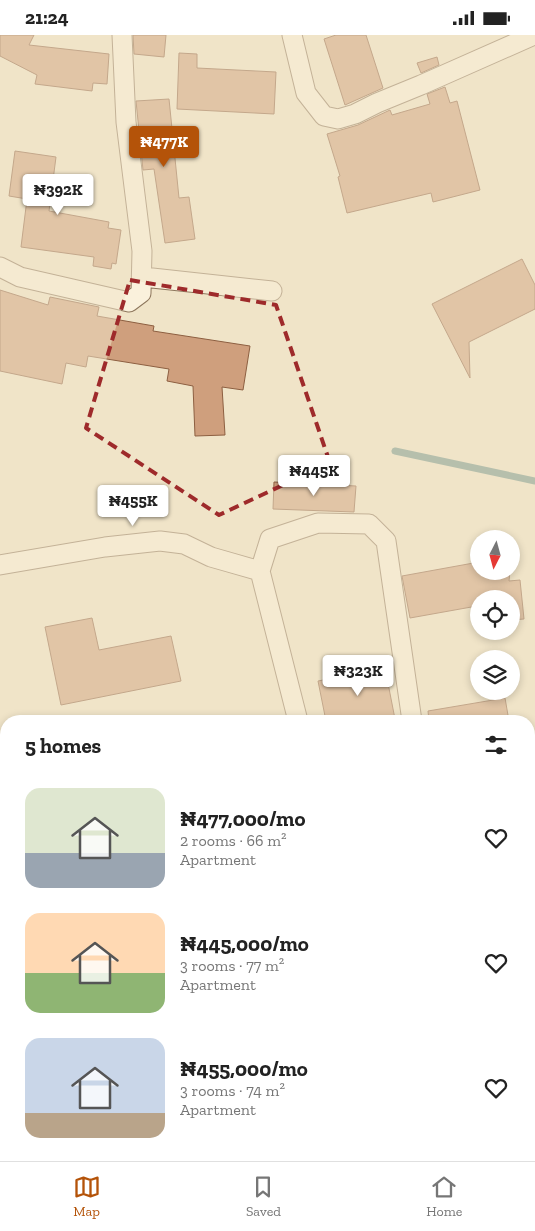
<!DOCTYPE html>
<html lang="en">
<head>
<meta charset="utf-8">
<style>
	body { margin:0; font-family:"Zilla Slab",serif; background:#f6f6f6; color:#222; height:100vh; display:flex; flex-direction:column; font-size:19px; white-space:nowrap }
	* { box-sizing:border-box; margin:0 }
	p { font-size:16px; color:#767676 }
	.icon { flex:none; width:28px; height:28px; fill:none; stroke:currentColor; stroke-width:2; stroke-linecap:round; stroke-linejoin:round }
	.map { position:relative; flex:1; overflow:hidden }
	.sheet { position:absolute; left:0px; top:680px; width:535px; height:446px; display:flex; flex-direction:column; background:#fff; border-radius:20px 20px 0 0; box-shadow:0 2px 8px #0003 }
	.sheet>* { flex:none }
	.needle { width:32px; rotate:186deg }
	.buttons { position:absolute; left:470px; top:495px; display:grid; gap:10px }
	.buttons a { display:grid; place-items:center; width:50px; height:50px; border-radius:50%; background:#fff; box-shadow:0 2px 8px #0003; font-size:25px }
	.price { position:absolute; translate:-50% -42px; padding:0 11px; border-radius:5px; background:#fff; color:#222; font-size:16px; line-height:32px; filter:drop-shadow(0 1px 2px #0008) }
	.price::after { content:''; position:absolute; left:50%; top:30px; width:15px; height:11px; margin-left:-8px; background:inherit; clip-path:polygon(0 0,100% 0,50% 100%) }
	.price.active { background:#b45309; color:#fff }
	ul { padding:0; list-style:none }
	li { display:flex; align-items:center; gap:15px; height:125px; padding:0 25px }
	li span { display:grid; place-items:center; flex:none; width:140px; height:100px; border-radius:15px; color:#555 }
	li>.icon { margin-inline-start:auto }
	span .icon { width:60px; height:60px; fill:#fffc; stroke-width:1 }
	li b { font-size:21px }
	h2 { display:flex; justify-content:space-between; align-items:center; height:60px; padding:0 25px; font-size:21px }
	.status { display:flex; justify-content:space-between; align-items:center; height:35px; padding:0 25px; background:#fff; direction:ltr }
	.status svg { height:14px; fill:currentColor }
	.dock { display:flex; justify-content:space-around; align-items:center; height:70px; border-top:1px solid #e0e0e0; background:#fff; font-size:14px; color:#767676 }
	.dock a { display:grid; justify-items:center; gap:2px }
	.dock .active { color:#b45309 }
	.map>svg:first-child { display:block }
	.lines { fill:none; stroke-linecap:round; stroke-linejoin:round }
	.stream { stroke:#6f938a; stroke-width:7 }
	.building { fill:#cf9f7d; stroke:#8d5f41 }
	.street-casing { stroke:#8d765c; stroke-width:21 }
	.street { stroke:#faf1dc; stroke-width:19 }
	.marked { fill:none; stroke:#9e2a2b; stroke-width:4; stroke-dasharray:10 6; stroke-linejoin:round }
</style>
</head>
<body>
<div class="status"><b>21:24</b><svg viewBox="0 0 49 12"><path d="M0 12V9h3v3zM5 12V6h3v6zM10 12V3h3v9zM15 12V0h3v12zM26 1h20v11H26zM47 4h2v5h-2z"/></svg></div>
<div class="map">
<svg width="535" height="1126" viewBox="0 0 535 1126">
	<rect width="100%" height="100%" fill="#f0e4c8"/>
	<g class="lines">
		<!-- stream -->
		<path class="stream" d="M 395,416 L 535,446"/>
	</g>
	<!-- building -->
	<path class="building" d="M 0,0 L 34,0 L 29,10 L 109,19 L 107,49 L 93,48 L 92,56 L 35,49 L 37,40 L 0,21 Z
		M 133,0 L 166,0 L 164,22 L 134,19 Z
		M 336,0 L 366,0 L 383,53 L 345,70 L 324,4 Z
		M 179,18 L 197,19 L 197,33 L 276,37 L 274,79 L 177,74 Z
		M 437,22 L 439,30 L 421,38 L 417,28 Z
		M 445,52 L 450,68 L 457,66 L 480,155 L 433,167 L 431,158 L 347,178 L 338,142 L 340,141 L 327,99 L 358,90 L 390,75 L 392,80 L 430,69 L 427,59 Z
		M 169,64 L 179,163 L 189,162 L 195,204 L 165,208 L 154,134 L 143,135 L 136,66 Z
		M 15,116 L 56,122 L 49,176 L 109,187 L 108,193 L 121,195 L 116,229 L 112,228 L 111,234 L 93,231 L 94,222 L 21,212 L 27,164 L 9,161 Z
		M 522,224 L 535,250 L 535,274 L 469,307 L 470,343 L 432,269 Z
		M 0,255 L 48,270 L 50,262 L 99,272 L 97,281 L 154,291 L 153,296 L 250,311 L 243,355 L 222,352 L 225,400 L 195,401 L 193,351 L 167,346 L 169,334 L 88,321 L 86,332 L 66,328 L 62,349 L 0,336 Z
		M 274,447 L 356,451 L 354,477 L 273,474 Z
		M 479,527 L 479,536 L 510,536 L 509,546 L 520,545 L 524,584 L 511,585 L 511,564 L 479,564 L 479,583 L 477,571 L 410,583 L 402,541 Z
		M 92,583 L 99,615 L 171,601 L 181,646 L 61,670 L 45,592 Z
		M 385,633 L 395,684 L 381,686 L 326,686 L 318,646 Z
		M 505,663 L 509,686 L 429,686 L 428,676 Z"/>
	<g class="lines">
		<defs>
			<path id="street" d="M 292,0 L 306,58 L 324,81 L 338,84 L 355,79 L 377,68 L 421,50 L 534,0
				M 0,232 L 20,242 L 129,267 L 141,258 L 142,216 L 126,87 L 122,0
				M 143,242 L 272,256
				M 0,530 L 105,512 L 160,506 L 184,509 L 211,522 L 260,536
				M 298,686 L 260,536 L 270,504 L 318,488 L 369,489 L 386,506 L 412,686
				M 531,800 L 532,853 L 535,861
				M 0,815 L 6,814
				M 0,1102 L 6,1103
				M 127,1120 L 152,1123 L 325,1120 L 359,1126"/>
		</defs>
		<!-- street casing -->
		<use href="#street" class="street-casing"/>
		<!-- street -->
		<use href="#street" class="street"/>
	</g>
	<!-- marked area -->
	<path d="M0 0H535V1126H0ZM 130,245 L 276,270 L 330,428 L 219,480 L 86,393 Z" fill="#f0e4c8" fill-opacity=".55" fill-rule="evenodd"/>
	<path class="marked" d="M 130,245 L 276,270 L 330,428 L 219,480 L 86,393 Z"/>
</svg>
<div class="buttons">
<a><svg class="needle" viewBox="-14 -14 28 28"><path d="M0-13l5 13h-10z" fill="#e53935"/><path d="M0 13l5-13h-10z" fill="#767676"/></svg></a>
<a><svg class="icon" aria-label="locate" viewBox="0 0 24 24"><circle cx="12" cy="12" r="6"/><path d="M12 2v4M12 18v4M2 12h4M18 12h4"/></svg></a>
<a><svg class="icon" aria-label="layers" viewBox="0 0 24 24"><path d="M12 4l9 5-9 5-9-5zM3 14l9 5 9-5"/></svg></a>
</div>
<b class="price active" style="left:164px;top:133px">₦477K</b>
<b class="price" style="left:58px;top:181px">₦392K</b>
<b class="price" style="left:314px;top:462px">₦445K</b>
<b class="price" style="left:133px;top:492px">₦455K</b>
<b class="price" style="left:358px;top:662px">₦323K</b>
<section class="sheet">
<h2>5 homes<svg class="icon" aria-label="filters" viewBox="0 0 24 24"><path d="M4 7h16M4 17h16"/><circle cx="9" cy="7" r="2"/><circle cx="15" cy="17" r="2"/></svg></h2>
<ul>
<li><span style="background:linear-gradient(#dfe7d0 65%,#9aa5b1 0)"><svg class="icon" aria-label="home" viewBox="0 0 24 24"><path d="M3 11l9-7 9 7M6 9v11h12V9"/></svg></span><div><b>₦477,000/mo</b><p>2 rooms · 66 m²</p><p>Apartment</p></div><svg class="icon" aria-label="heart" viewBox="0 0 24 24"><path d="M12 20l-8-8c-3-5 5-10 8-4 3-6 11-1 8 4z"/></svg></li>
<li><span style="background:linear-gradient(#ffd9b3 60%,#8fb573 0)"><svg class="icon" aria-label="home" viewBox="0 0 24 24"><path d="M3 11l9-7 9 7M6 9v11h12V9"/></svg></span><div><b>₦445,000/mo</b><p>3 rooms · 77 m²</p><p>Apartment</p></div><svg class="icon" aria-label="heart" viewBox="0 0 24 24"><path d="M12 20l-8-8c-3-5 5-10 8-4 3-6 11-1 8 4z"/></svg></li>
<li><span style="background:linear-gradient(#c9d6e8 75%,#b9a48a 0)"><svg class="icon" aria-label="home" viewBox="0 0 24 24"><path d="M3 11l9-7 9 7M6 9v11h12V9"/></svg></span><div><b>₦455,000/mo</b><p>3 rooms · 74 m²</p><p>Apartment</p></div><svg class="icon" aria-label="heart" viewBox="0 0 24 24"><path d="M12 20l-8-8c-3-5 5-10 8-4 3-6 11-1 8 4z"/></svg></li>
</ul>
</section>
</div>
<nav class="dock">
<a class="active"><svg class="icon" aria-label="map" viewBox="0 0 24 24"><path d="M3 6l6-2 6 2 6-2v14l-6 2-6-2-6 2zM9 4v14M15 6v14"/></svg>Map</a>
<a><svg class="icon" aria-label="saved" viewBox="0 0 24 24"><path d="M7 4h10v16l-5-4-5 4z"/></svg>Saved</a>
<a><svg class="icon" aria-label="home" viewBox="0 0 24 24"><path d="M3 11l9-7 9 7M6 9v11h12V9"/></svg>Home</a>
</nav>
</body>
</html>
